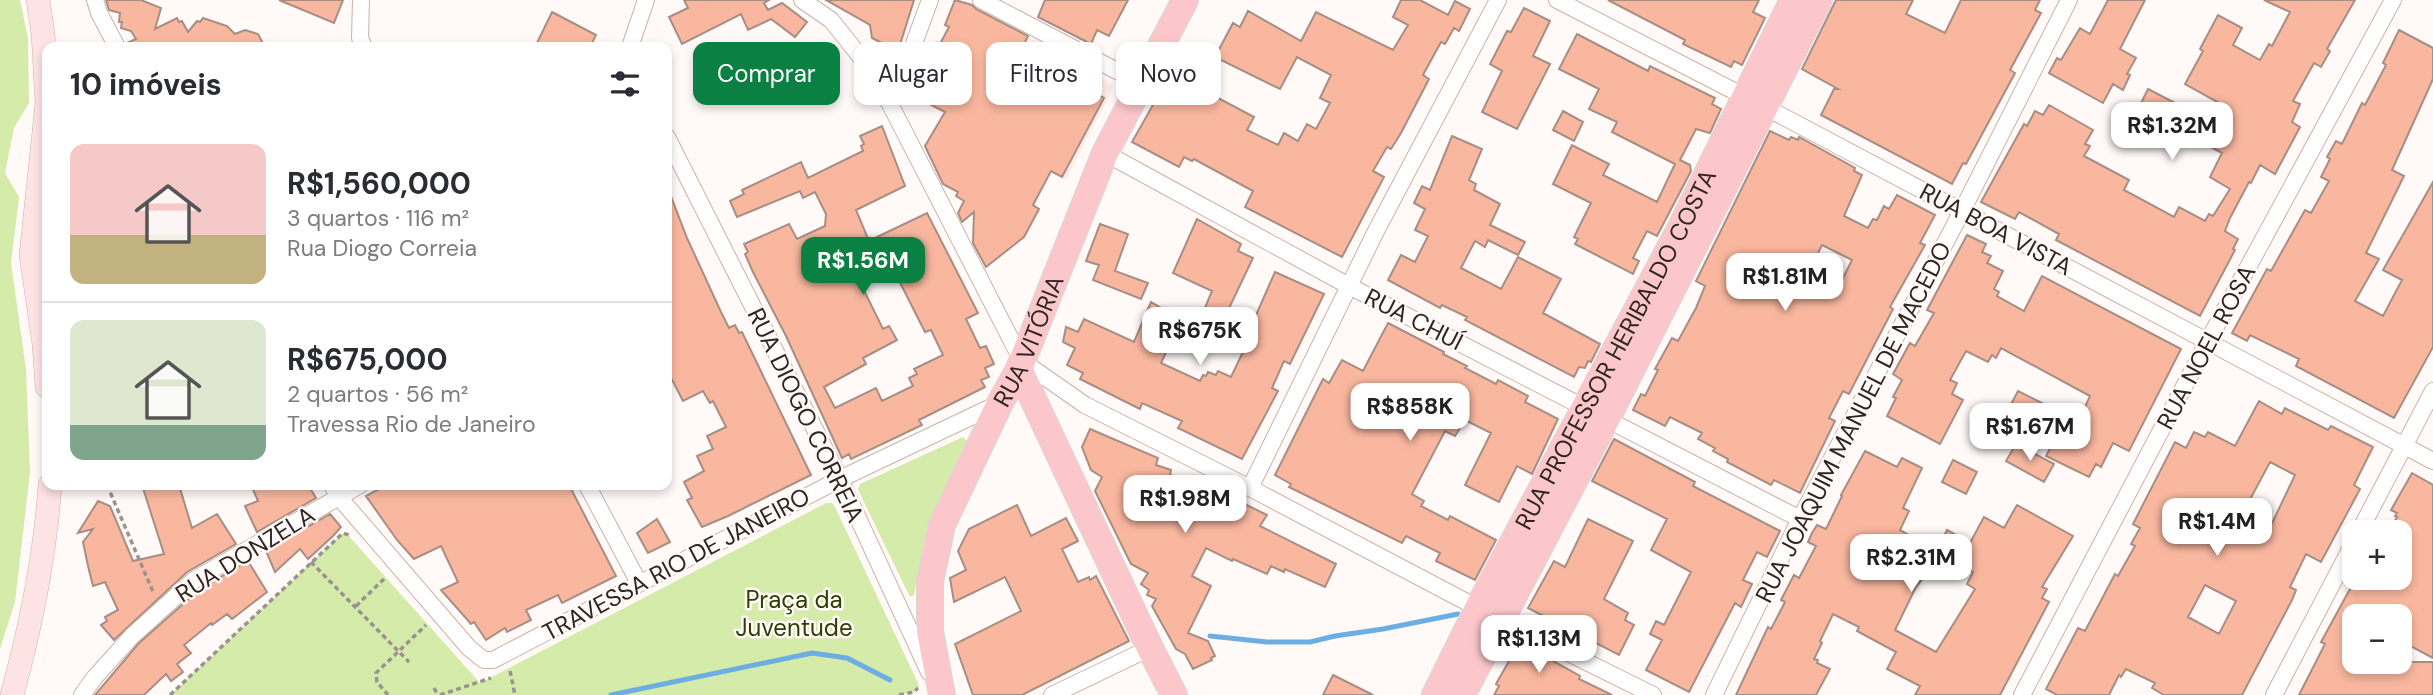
<!DOCTYPE html>
<html lang="pt">
<head>
<meta charset="utf-8">
<style>
	body { margin:0; font-family:"DM Sans",sans-serif; background:#f7f7f7; color:#2b2b33; height:100vh; display:flex; flex-direction:column; font-size:26px; white-space:nowrap }
	* { box-sizing:border-box; margin:0 }
	p { font-size:23px; color:#7c7c81 }
	.icon { flex:none; width:38px; height:38px; fill:none; stroke:currentColor; stroke-width:2; stroke-linecap:round; stroke-linejoin:round }
	.map { position:relative; flex:1; overflow:hidden }
	.details { position:absolute; left:42px; top:42px; width:630px; height:448px; display:flex; flex-direction:column; background:#fff; border-radius:14px; box-shadow:0 4px 10px #0003 }
	.details>* { flex:none }
	.banner { position:absolute; left:693px; top:42px; width:665px; height:63px; display:flex; gap:14px }
	.tools { position:absolute; left:2342px; top:520px; display:grid; gap:14px }
	.tools a { display:grid; place-items:center; width:70px; height:70px; border-radius:14px; background:#fff; box-shadow:0 4px 10px #0003; font-size:35px }
	.price { position:absolute; translate:-50% -60px; padding:0 16px; border-radius:14px; background:#fff; color:#222; font-size:23px; line-height:46px; filter:drop-shadow(0 2px 4px #0008) }
	.price::after { content:''; position:absolute; left:50%; top:42px; width:21px; height:16px; margin-left:-10px; background:inherit; clip-path:polygon(0 0,100% 0,50% 100%) }
	.price.on { background:#0b8043; color:#fff }
	ul { padding:0; list-style:none }
	li { display:flex; align-items:center; gap:21px; height:175px; padding:0 28px }
	li+li { border-top:2px solid #e1e1e2 }
	li span { display:grid; place-items:center; flex:none; width:196px; height:140px; border-radius:14px; color:#555 }
	li>.icon { margin-inline-start:auto }
	span .icon { width:84px; height:84px; fill:#fffc; stroke-width:1 }
	li b { font-size:30px }
	h2 { display:flex; justify-content:space-between; align-items:center; height:84px; padding:0 28px; font-size:30px }
	.pill { padding:0 24px; border-radius:14px; background:#fff; box-shadow:0 4px 10px #0003; font-size:24px; line-height:63px }
	.pill.on { background:#0b8043; color:#fff }
	.map>svg:first-child { display:block }
	.education { fill:#fdecea }
	.green { fill:#d5eba9 }
	.lines { fill:none; stroke-linecap:round; stroke-linejoin:round }
	.stream { stroke:#6caee4; stroke-width:5 }
	.building { fill:#f9b79f; stroke:#a78e84; stroke-width:2; fill-rule:evenodd }
	.street-casing { stroke:#ccb2a8; stroke-width:18 }
	.secondary-casing { stroke:#ccb2a8; stroke-width:24 }
	.primary-casing { stroke:#d9d8d7; stroke-width:28 }
	.path { stroke:#9b9390; stroke-width:3.5; stroke-dasharray:5 3.5; stroke-linecap:butt }
	.street { stroke:#fff; stroke-width:16 }
	.secondary { stroke:#fee3e5; stroke-width:23 }
	.primary { stroke:#fcc7cb; stroke-width:26 }
	.labels { text-anchor:middle; dominant-baseline:central; stroke-width:5; stroke-linejoin:round; paint-order:stroke }
	.street-label { font-size:24px; fill:#2e2420; stroke:#fff9f7 }
	.park-label { font-size:24px; fill:#303d03; stroke:#fff9f7 }
</style>
</head>
<body>
<div class="map">
<svg width="2433" height="695" viewBox="0 0 2433 695">
	<rect width="100%" height="100%" fill="#fff9f7"/>
	<!-- education -->
	<path class="education" d="M 1028,36 L 1100,75 L 1106,82 L 1114,86 L 1066,180 L 919,100 L 935,39 L 1008,74 Z"/>
	<!-- green -->
	<path class="green" d="M 0,0 L 20,0 L 28,38 L 29,103 L 14,128 L 5,173 L 19,197 L 11,263 L 26,369 L 30,472 L 15,602 L 0,649 Z
		M 963,437 L 967,441 L 924,542 L 914,595 L 910,597 L 858,490 L 860,484 Z
		M 826,503 L 832,503 L 835,507 L 918,683 L 919,688 L 914,692 L 899,695 L 170,695 L 343,533 L 348,535 L 480,683 Z"/>
	<g class="lines">
		<!-- stream -->
		<path class="stream" d="M 1210,636 L 1267,642 L 1310,642 L 1335,636 L 1383,629 L 1458,614
			M 611,695 L 812,653 L 847,658 L 890,680"/>
	</g>
	<!-- building -->
	<path class="building" d="M 106,0 L 141,0 L 161,8 L 155,29 L 177,18 L 179,22 L 182,21 L 188,32 L 197,21 L 200,22 L 203,18 L 227,26 L 235,34 L 245,30 L 258,34 L 265,47 L 127,47 L 127,43 L 136,39 L 131,31 L 121,28 L 122,22 L 119,22 L 120,13 L 109,10 Z
		M 279,0 L 343,0 L 334,23 Z
		M 684,0 L 769,0 L 764,3 L 768,10 L 782,3 L 807,22 L 795,37 L 771,19 L 748,30 L 741,14 L 682,44 L 669,17 L 688,8 Z
		M 826,0 L 914,0 L 898,51 L 872,38 L 870,25 Z
		M 955,0 L 972,5 L 976,9 L 1028,36 L 1020,52 L 1104,98 L 1062,177 L 1051,171 L 1033,205 L 1039,209 L 1024,237 L 986,267 L 973,243 L 974,212 L 962,222 L 958,213 L 964,201 L 956,196 L 958,192 L 943,184 L 925,146 L 945,112 L 920,99 L 948,45 L 941,42 L 949,27 L 945,25 Z
		M 1045,0 L 1128,0 L 1109,36 L 1097,30 L 1091,44 L 1038,17 Z
		M 1401,0 L 1420,0 L 1448,15 L 1455,1 L 1470,9 L 1459,31 L 1454,28 L 1445,44 L 1441,42 L 1423,75 L 1429,79 L 1401,133 L 1391,149 L 1387,147 L 1373,171 L 1384,177 L 1342,257 L 1245,207 L 1253,191 L 1194,159 L 1192,161 L 1184,157 L 1179,167 L 1132,142 L 1171,73 L 1254,117 L 1247,130 L 1278,145 L 1284,133 L 1298,141 L 1307,124 L 1316,129 L 1330,103 L 1320,98 L 1331,75 L 1297,57 L 1280,89 L 1215,57 L 1233,23 L 1240,27 L 1248,11 L 1301,41 L 1316,12 L 1393,50 L 1408,25 L 1393,17 Z
		M 1608,0 L 1759,0 L 1753,12 L 1765,18 L 1742,65 L 1734,61 L 1731,67 L 1683,44 L 1685,40 Z
		M 1836,0 L 1913,0 L 1906,14 L 1945,33 L 1961,0 L 2040,0 L 2035,10 L 2041,13 L 2010,70 L 2015,73 L 1966,164 L 1963,163 L 1952,184 L 1821,115 L 1834,89 L 1838,89 L 1802,69 Z
		M 2108,0 L 2145,0 L 2120,49 L 2136,58 L 2127,74 L 2130,75 L 2123,90 L 2113,84 L 2103,103 L 2049,73 L 2057,58 L 2061,60 L 2080,28 L 2090,34 Z
		M 2264,0 L 2355,0 L 2327,49 L 2330,51 L 2321,67 L 2314,63 L 2293,101 L 2300,104 L 2292,122 L 2300,127 L 2275,174 L 2260,165 L 2251,183 L 2249,182 L 2230,218 L 2225,231 L 2238,239 L 2233,249 L 2235,250 L 2200,316 L 2056,240 L 2059,234 L 2019,212 L 2015,219 L 1981,202 L 2024,124 L 2027,126 L 2035,111 L 2043,115 L 2049,105 L 2093,130 L 2085,144 L 2090,146 L 2084,156 L 2129,180 L 2124,190 L 2174,217 L 2179,207 L 2205,221 L 2209,214 L 2213,216 L 2230,189 L 2210,177 L 2222,153 L 2198,140 L 2219,103 L 2185,84 L 2203,51 L 2200,49 L 2218,15 L 2242,28 L 2233,45 L 2260,60 L 2269,44 L 2272,46 L 2290,12 Z
		M 1524,8 L 1550,21 L 1533,56 L 1550,64 L 1517,129 L 1482,112 L 1502,71 L 1490,64 L 1507,31 L 1511,32 Z
		M 552,12 L 596,35 L 590,47 L 535,47 Z
		M 2399,30 L 2433,48 L 2433,79 L 2392,170 L 2404,176 L 2366,253 L 2379,259 L 2355,301 L 2383,316 L 2402,280 L 2383,270 L 2433,182 L 2433,347 L 2394,418 L 2296,366 L 2299,359 L 2250,335 L 2247,341 L 2232,333 L 2267,269 L 2271,271 L 2305,210 L 2311,213 L 2329,181 L 2321,177 L 2330,159 L 2327,157 L 2336,141 L 2342,144 L 2362,103 L 2365,105 L 2386,65 L 2383,63 Z
		M 1577,34 L 1648,71 L 1650,66 L 1715,98 L 1712,104 L 1721,109 L 1710,133 L 1696,129 L 1680,160 L 1690,165 L 1691,171 L 1657,236 L 1647,231 L 1633,258 L 1639,261 L 1633,274 L 1575,244 L 1578,239 L 1574,237 L 1591,203 L 1553,184 L 1572,145 L 1609,164 L 1603,175 L 1657,202 L 1675,164 L 1612,132 L 1617,122 L 1589,109 L 1599,89 L 1559,69 Z
		M 751,56 L 764,82 L 729,100 L 716,73 Z
		M 2148,89 L 2177,104 L 2168,123 L 2163,120 L 2157,131 L 2133,119 Z
		M 1563,111 L 1583,122 L 1574,141 L 1553,130 Z
		M 882,126 L 905,186 L 856,210 L 869,241 L 845,252 L 883,329 L 889,326 L 897,340 L 863,358 L 866,364 L 824,387 L 835,408 L 876,388 L 882,401 L 913,386 L 909,378 L 917,374 L 914,369 L 943,355 L 931,330 L 925,332 L 877,237 L 927,213 L 978,313 L 966,319 L 980,348 L 986,346 L 994,364 L 985,368 L 989,377 L 981,380 L 985,387 L 919,420 L 922,425 L 851,459 L 849,454 L 842,458 L 786,336 L 753,272 L 745,254 L 748,252 L 744,244 L 789,224 L 797,239 L 825,226 L 826,214 L 815,192 L 803,198 L 800,191 L 737,217 L 730,201 L 744,194 L 742,190 L 801,162 L 808,178 L 863,151 L 861,146 L 864,144 L 860,136 Z
		M 1770,131 L 1789,140 L 1791,137 L 1798,140 L 1799,137 L 1855,168 L 1854,171 L 1862,175 L 1844,216 L 1868,228 L 1873,219 L 1877,220 L 1884,206 L 1889,209 L 1897,195 L 1935,215 L 1920,243 L 1925,245 L 1890,307 L 1893,309 L 1868,357 L 1849,394 L 1843,391 L 1829,418 L 1835,421 L 1800,493 L 1774,480 L 1771,485 L 1727,462 L 1728,459 L 1713,451 L 1715,448 L 1698,439 L 1702,433 L 1670,417 L 1665,426 L 1633,410 L 1641,394 L 1645,396 L 1658,370 L 1655,369 L 1672,338 L 1678,341 L 1696,308 L 1705,286 L 1696,281 ZM 1822,245 L 1852,260 L 1835,294 L 1806,278 Z
		M 1452,136 L 1482,149 L 1469,180 L 1476,184 L 1474,190 L 1500,204 L 1490,225 L 1525,242 L 1518,255 L 1488,240 L 1485,247 L 1475,241 L 1461,268 L 1501,289 L 1518,257 L 1561,279 L 1543,313 L 1600,344 L 1591,362 L 1588,361 L 1585,368 L 1579,367 L 1574,377 L 1465,320 L 1467,317 L 1442,305 L 1440,308 L 1388,280 L 1401,255 L 1415,262 L 1428,236 L 1415,230 L 1425,209 L 1414,203 L 1422,186 L 1430,190 Z
		M 667,186 L 687,238 L 721,312 L 729,328 L 735,325 L 739,333 L 742,332 L 811,475 L 728,516 L 702,527 L 687,500 L 692,498 L 684,482 L 704,471 L 697,456 L 713,449 L 707,436 L 726,427 L 713,401 L 710,403 L 703,391 L 683,401 L 667,370 Z
		M 1197,219 L 1241,244 L 1238,251 L 1253,258 L 1221,325 L 1218,324 L 1215,331 L 1213,329 L 1209,338 L 1195,332 L 1212,291 L 1173,273 Z
		M 1100,224 L 1128,234 L 1115,271 L 1148,283 L 1141,299 L 1093,280 L 1099,265 L 1086,261 Z
		M 1967,235 L 1986,244 L 1982,252 L 1991,256 L 1987,263 L 2003,271 L 1994,289 L 1999,292 L 1997,296 L 2024,311 L 2042,276 L 2181,349 L 2129,451 L 2113,443 L 2101,467 L 2096,464 L 2089,477 L 2046,456 L 2063,424 L 2075,429 L 2090,396 L 2001,348 L 1996,358 L 1992,355 L 1988,362 L 1966,351 L 1950,380 L 1957,383 L 1952,394 L 1963,400 L 1940,444 L 1887,416 L 1896,398 L 1893,397 L 1902,380 L 1893,374 L 1910,343 L 1915,346 L 1934,313 L 1927,310 Z
		M 1275,272 L 1324,294 L 1290,364 L 1284,361 L 1272,388 L 1278,391 L 1242,459 L 1178,428 L 1182,421 L 1142,403 L 1140,409 L 1080,379 L 1083,373 L 1067,365 L 1075,348 L 1063,342 L 1066,327 L 1078,332 L 1084,319 L 1134,342 L 1151,302 L 1181,320 L 1161,363 L 1200,381 L 1203,375 L 1206,376 L 1208,372 L 1216,375 L 1218,371 L 1231,377 L 1252,333 L 1249,331 Z
		M 1388,323 L 1444,352 L 1443,354 L 1467,366 L 1465,368 L 1496,384 L 1498,380 L 1528,396 L 1525,402 L 1558,419 L 1532,474 L 1517,466 L 1499,502 L 1465,485 L 1491,433 L 1465,420 L 1455,436 L 1445,431 L 1412,494 L 1424,501 L 1421,506 L 1448,520 L 1450,516 L 1496,540 L 1475,580 L 1436,561 L 1440,553 L 1406,536 L 1402,543 L 1289,487 L 1291,484 L 1275,475 L 1323,379 L 1329,383 L 1342,360 L 1363,371 Z
		M 2018,391 L 2046,405 L 2037,422 L 2009,408 Z
		M 2259,401 L 2282,414 L 2285,408 L 2328,430 L 2331,426 L 2373,447 L 2354,485 L 2360,489 L 2321,562 L 2306,554 L 2290,587 L 2296,590 L 2292,600 L 2242,695 L 2164,695 L 2152,688 L 2155,683 L 2126,669 L 2121,677 L 2119,675 L 2109,695 L 2057,695 L 2046,689 L 2078,628 L 2085,631 L 2115,574 L 2118,576 L 2135,546 L 2131,544 L 2140,528 L 2133,524 L 2175,442 L 2186,448 L 2194,432 L 2205,437 L 2208,432 L 2235,446 ZM 2270,462 L 2295,475 L 2265,538 L 2237,524 ZM 2205,585 L 2236,601 L 2219,634 L 2188,617 Z
		M 1090,429 L 1158,458 L 1156,465 L 1171,470 L 1170,475 L 1214,489 L 1267,515 L 1260,526 L 1336,564 L 1325,587 L 1285,569 L 1284,572 L 1271,566 L 1267,574 L 1233,559 L 1232,561 L 1206,548 L 1192,576 L 1211,586 L 1188,633 L 1208,641 L 1215,656 L 1211,658 L 1212,660 L 1193,669 L 1185,654 L 1176,649 L 1152,606 L 1156,599 L 1147,595 L 1149,590 L 1141,584 L 1148,573 L 1131,564 L 1095,491 L 1102,477 L 1091,470 L 1082,447 Z
		M 1614,439 L 1695,482 L 1693,486 L 1780,531 L 1767,557 L 1757,552 L 1743,580 L 1752,584 L 1741,607 L 1735,603 L 1689,692 L 1646,670 L 1662,640 L 1650,634 L 1656,621 L 1664,625 L 1691,572 L 1651,550 L 1667,519 L 1592,481 Z
		M 2016,444 L 2054,464 L 2044,482 L 2006,461 Z
		M 1865,451 L 1897,467 L 1902,458 L 1922,468 L 1903,508 L 1909,511 L 1900,530 L 1927,545 L 1929,541 L 1939,546 L 1947,530 L 1970,543 L 1984,517 L 2004,528 L 2017,505 L 2073,536 L 2042,587 L 2047,589 L 2042,598 L 2049,602 L 2000,695 L 1915,695 L 1920,686 L 1887,669 L 1896,652 L 1857,631 L 1859,627 L 1833,614 L 1820,641 L 1822,643 L 1814,659 L 1818,660 L 1817,663 L 1830,669 L 1816,695 L 1736,695 L 1768,627 L 1771,629 L 1785,602 L 1781,600 L 1794,575 L 1799,578 L 1816,546 L 1808,542 L 1812,533 L 1817,525 L 1826,529 L 1842,496 L 1841,495 ZM 1940,554 L 1973,572 L 1967,584 L 1975,589 L 1936,652 L 1895,630 L 1915,589 Z
		M 1953,460 L 1977,472 L 1966,494 L 1942,482 Z
		M 2412,473 L 2433,485 L 2433,658 L 2399,640 L 2399,616 L 2354,616 L 2354,662 L 2433,662 L 2433,695 L 2299,695 L 2325,644 L 2321,642 L 2356,578 L 2399,578 L 2399,532 L 2389,532 L 2397,517 L 2395,516 L 2397,513 L 2391,510 Z
		M 142,485 L 179,485 L 192,528 L 217,514 L 236,544 L 187,572 L 114,640 L 101,625 L 107,621 L 105,617 L 118,610 L 105,582 L 93,586 L 88,566 L 83,542 L 93,529 L 78,533 L 98,501 L 110,506 L 133,561 L 164,554 Z
		M 251,485 L 308,485 L 316,498 L 257,532 L 245,506 L 258,501 Z
		M 386,485 L 569,485 L 616,576 L 562,603 L 558,595 L 526,610 L 531,620 L 507,632 L 505,628 L 486,640 L 474,622 L 471,624 L 441,590 L 458,582 L 441,546 L 414,559 L 397,540 L 366,496 Z
		M 1017,505 L 1031,536 L 1066,518 L 1078,541 L 1062,549 L 1078,582 L 1089,577 L 1090,580 L 1096,576 L 1129,641 L 1022,695 L 973,695 L 955,644 L 1021,611 L 1005,577 L 954,602 L 950,578 L 966,570 L 958,551 L 969,529 Z
		M 330,514 L 341,527 L 333,536 L 308,559 L 300,549 L 275,572 L 266,551 Z
		M 657,519 L 670,542 L 648,553 L 637,533 Z
		M 1588,519 L 1633,541 L 1604,599 L 1628,613 L 1625,620 L 1634,625 L 1619,655 L 1528,608 L 1554,561 L 1565,567 Z
		M 248,561 L 267,592 L 232,619 L 227,614 L 212,625 L 211,623 L 184,645 L 191,653 L 177,664 L 183,672 L 171,681 L 166,674 L 144,695 L 95,695 L 139,643 L 200,589 Z
		M 1512,637 L 1549,656 L 1548,658 L 1580,676 L 1579,679 L 1612,695 L 1494,695 L 1499,686 L 1496,684 L 1513,654 L 1505,651 Z
		M 1333,675 L 1373,695 L 1323,695 Z"/>
	<g class="lines">
		<defs>
			<path id="street" d="M 95,0 L 99,13 L 117,47
				M 361,0 L 360,38 L 364,47
				M 802,0 L 831,20 L 867,65 L 891,106 L 1022,361 L 1085,405 L 1250,488 L 1478,608 L 1653,695
				M 981,0 L 1140,83
				M 1557,0 L 1765,107 L 2433,461
				M 630,47 L 646,0
				M 891,106 L 930,0
				M 667,137 L 840,479 L 929,672
				M 1105,153 L 1349,286 L 1800,519
				M 332,485 L 338,496 L 469,648 L 484,660 L 493,660 L 840,479 L 1000,403
				M 587,485 L 639,583
				M 1250,488 L 1376,231 L 1498,0
				M 2359,532 L 2433,391
				M 82,695 L 95,677 L 132,636 L 194,580 L 360,485
				M 1052,695 L 1150,648
				M 1714,695 L 1800,519 L 1962,211 L 2069,0
				M 2022,695 L 2208,341 L 2393,0
				M 2274,695 L 2354,542"/>
			<path id="secondary" d="M 38,0 L 43,33 L 47,103 L 31,255 L 44,344 L 47,387
				M 12,695 C 31,626 45,556 50,485"/>
			<g id="primary">
				<path d="M 1019,369 L 1150,648 L 1174,695"/>
				<path id="s1" d="M 942,695 L 930,631 L 930,582 L 942,525 L 1000,403 L 1019,369 L 1105,153 L 1185,0"/>
				<path id="s2" d="M 1435,695 L 1478,608 L 1681,227 L 1793,0"/>
				<path d="M 1462,695 L 1607,418 L 1819,0"/>
			</g>
		</defs>
		<!-- street casing -->
		<use href="#street" class="street-casing"/>
		<!-- secondary casing -->
		<use href="#secondary" class="secondary-casing"/>
		<!-- primary casing -->
		<use href="#primary" class="primary-casing"/>
		<!-- path -->
		<path class="path" d="M 107,485 L 154,594
			M 311,562 L 409,662
			M 356,606 L 385,578
			M 510,671 L 515,695
			M 434,688 L 438,695
			M 170,695 L 343,533 L 349,535
			M 388,695 L 377,682 L 376,673 L 426,625
			M 440,695 L 491,678
			M 899,695 L 914,692 L 918,688"/>
		<!-- street -->
		<use href="#street" class="street"/>
		<!-- secondary -->
		<use href="#secondary" class="secondary"/>
		<!-- primary -->
		<use href="#primary" class="primary"/>
	</g>
	<g class="labels">
		<!-- street labels -->
		<g class="street-label">
			<text transform="translate(1996 229) rotate(28)">RUA BOA VISTA</text>
			<text transform="translate(1414 319) rotate(27)">RUA CHUÍ</text>
			<text stroke="none"><textPath href="#s1" startOffset="376">RUA VITÓRIA</textPath></text>
			<text transform="translate(2206 347) rotate(-62)">RUA NOEL ROSA</text>
			<text stroke="none"><textPath href="#s2" startOffset="390">RUA PROFESSOR HERIBALDO COSTA</textPath></text>
			<text transform="translate(806 415) rotate(64)">RUA DIOGO CORREIA</text>
			<text transform="translate(1853 422) rotate(-63)">RUA JOAQUIM MANUEL DE MACEDO</text>
			<text transform="translate(245 554) rotate(-32)">RUA DONZELA</text>
			<text transform="translate(676 564) rotate(-28)">TRAVESSA RIO DE JANEIRO</text>
		</g>
		<!-- park labels -->
		<g class="park-label">
			<text x="794" y="599">Praça da<tspan x="794" dy="28">Juventude</tspan></text>
		</g>
	</g>
</svg>
<div class="tools">
<a>+</a>
<a>−</a>
</div>
<b class="price" style="left:2172px;top:162px">R$1.32M</b>
<b class="price on" style="left:863px;top:297px">R$1.56M</b>
<b class="price" style="left:1785px;top:313px">R$1.81M</b>
<b class="price" style="left:1200px;top:367px">R$675K</b>
<b class="price" style="left:1410px;top:443px">R$858K</b>
<b class="price" style="left:2030px;top:463px">R$1.67M</b>
<b class="price" style="left:1185px;top:535px">R$1.98M</b>
<b class="price" style="left:2217px;top:558px">R$1.4M</b>
<b class="price" style="left:1911px;top:594px">R$2.31M</b>
<b class="price" style="left:1539px;top:675px">R$1.13M</b>
<div class="banner">
<a class="pill on">Comprar</a>
<a class="pill">Alugar</a>
<a class="pill">Filtros</a>
<a class="pill">Novo</a>
</div>
<section class="details">
<h2>10 imóveis<svg class="icon" aria-label="filters" viewBox="0 0 24 24"><path d="M4 7h16M4 17h16"/><circle cx="9" cy="7" r="2"/><circle cx="15" cy="17" r="2"/></svg></h2>
<ul>
<li><span style="background:linear-gradient(#f6c9c9 65%,#c2b280 0)"><svg class="icon" aria-label="home" viewBox="0 0 24 24"><path d="M3 11l9-7 9 7M6 9v11h12V9"/></svg></span><div><b>R$1,560,000</b><p>3 quartos · 116 m²</p><p>Rua Diogo Correia</p></div></li>
<li><span style="background:linear-gradient(#dfe7d0 75%,#7fa58c 0)"><svg class="icon" aria-label="home" viewBox="0 0 24 24"><path d="M3 11l9-7 9 7M6 9v11h12V9"/></svg></span><div><b>R$675,000</b><p>2 quartos · 56 m²</p><p>Travessa Rio de Janeiro</p></div></li>
</ul>
</section>
</div>
</body>
</html>
